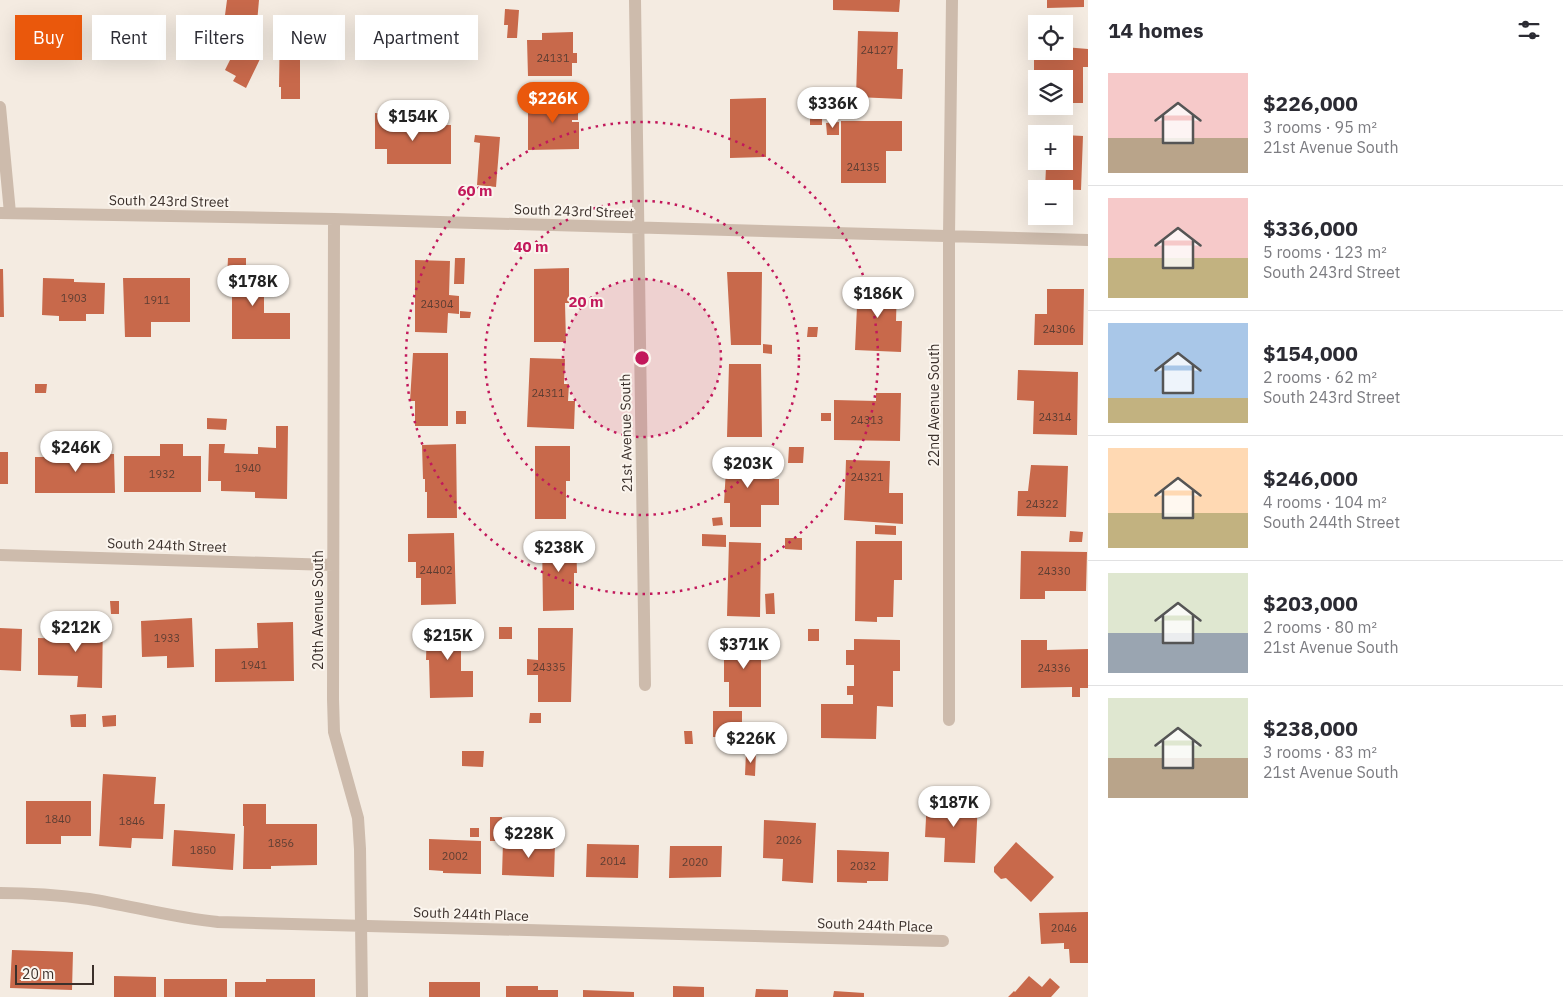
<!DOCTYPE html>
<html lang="en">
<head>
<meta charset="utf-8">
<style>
	body { margin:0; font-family:"IBM Plex Sans",sans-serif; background:#f2f2f3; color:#2b2b33; height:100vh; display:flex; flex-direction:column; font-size:19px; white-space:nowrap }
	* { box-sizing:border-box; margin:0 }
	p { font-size:16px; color:#7c7c81 }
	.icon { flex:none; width:28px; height:28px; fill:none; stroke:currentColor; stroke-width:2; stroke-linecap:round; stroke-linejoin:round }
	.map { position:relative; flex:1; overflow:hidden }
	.details { display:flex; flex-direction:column; background:#fff; width:475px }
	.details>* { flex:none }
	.guide { position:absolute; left:15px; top:15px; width:475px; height:45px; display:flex; gap:10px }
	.tools { position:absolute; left:1028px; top:15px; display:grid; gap:10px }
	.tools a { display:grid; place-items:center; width:45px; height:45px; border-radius:0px; background:#fff; box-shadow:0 5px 20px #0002; font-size:25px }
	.scale { position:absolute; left:15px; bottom:12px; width:79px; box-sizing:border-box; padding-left:5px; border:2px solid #3b302b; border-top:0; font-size:14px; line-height:18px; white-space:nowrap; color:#3b302b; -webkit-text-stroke:4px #fbf5ee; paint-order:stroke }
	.price { position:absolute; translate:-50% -42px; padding:0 11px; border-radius:18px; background:#fff; color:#222; font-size:16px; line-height:32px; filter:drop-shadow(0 1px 2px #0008) }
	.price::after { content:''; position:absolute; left:50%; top:30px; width:15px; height:11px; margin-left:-8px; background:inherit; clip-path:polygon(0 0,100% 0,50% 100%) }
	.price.selected { background:#ea580c; color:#fff }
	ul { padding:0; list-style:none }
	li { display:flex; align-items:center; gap:15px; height:125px; padding:0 20px }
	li+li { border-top:1px solid #e1e1e2 }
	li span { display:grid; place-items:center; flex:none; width:140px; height:100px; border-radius:0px; color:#555 }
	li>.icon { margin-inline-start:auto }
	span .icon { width:60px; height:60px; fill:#fffc; stroke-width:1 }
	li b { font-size:21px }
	h2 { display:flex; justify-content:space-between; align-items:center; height:60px; padding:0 20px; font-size:21px }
	.pill { padding:0 18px; border-radius:0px; background:#fff; box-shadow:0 5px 20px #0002; font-size:18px; line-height:45px }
	.pill.selected { background:#ea580c; color:#fff }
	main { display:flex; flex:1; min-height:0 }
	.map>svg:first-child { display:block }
	.building { fill:#c8694b }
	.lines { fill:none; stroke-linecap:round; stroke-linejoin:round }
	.minor { stroke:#cdbbac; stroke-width:12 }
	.ring { fill:none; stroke:#c2185b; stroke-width:2.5; stroke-dasharray:2.5 5 }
	.labels { text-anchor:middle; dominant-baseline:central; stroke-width:4; stroke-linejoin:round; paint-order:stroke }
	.number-label { font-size:11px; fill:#5e3e33 }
	.street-label { font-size:14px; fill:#3b302b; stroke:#fbf5ee }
	.centre { fill:#c2185b; stroke:#fbf5ee; stroke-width:2.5 }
	.ring-label { font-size:15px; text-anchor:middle; font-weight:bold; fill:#c2185b; stroke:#fbf5ee; stroke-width:4; stroke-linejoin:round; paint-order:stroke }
</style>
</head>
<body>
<main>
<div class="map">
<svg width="1088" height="997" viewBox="0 0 1088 997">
	<rect width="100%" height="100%" fill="#f4ebe1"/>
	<!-- building -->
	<path class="building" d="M 227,0 L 259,0 L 256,34 L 223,30 Z
		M 833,0 L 900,0 L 899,12 L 833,10 Z
		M 1047,0 L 1084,0 L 1084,7 L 1047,8 Z
		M 505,9 L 519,10 L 517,38 L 507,38 L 508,25 L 504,25 Z
		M 280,20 L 300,20 L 300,99 L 281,99 L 281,87 L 279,87 Z
		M 858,31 L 898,32 L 897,69 L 903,69 L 902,99 L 856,97 Z
		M 573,32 L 573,53 L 577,53 L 577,63 L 572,63 L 572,76 L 528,76 L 527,40 L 542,40 L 542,33 Z
		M 1034,46 L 1036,46 L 1036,51 L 1064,51 L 1064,47 L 1088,49 L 1088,67 L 1083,67 L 1083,103 L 1064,103 L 1064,79 L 1034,77 Z
		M 236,48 L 260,59 L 246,88 L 233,81 L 236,76 L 225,70 Z
		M 821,93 L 842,94 L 842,109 L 820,107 Z
		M 530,97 L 572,97 L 572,108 L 578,108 L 578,120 L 572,120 L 572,122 L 579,122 L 579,149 L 528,150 L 528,99 L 530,99 Z
		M 766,98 L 766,157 L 730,158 L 730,99 Z
		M 809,100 L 819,100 L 819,109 L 809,109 Z
		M 810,111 L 822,111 L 822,125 L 810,125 Z
		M 375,113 L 388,114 L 388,125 L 451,125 L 451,164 L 387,164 L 387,149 L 375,149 Z
		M 841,121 L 902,121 L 902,151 L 886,151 L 886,183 L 841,183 Z
		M 839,122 L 839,135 L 827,135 L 826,123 Z
		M 1034,134 L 1036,134 L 1036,161 L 1064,161 L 1064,135 L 1083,136 L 1081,190 L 1045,189 L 1046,167 L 1033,166 Z
		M 475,135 L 500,137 L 496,187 L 477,185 L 480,143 L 474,142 Z
		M 228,258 L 246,258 L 246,278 L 264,278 L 264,313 L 290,313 L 290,339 L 232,339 L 232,278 L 227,278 Z
		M 455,258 L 465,258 L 464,284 L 454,284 Z
		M 415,260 L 450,261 L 449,295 L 459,296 L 459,314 L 448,313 L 447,333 L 415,332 Z
		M 569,268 L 569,303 L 565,303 L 566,342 L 534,342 L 534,269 Z
		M 0,269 L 3,269 L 4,317 L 0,317 Z
		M 727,272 L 762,272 L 761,345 L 731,345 Z
		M 43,278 L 74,279 L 74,282 L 105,283 L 104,314 L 86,314 L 86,321 L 59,321 L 59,316 L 42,315 Z
		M 123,278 L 190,278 L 190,322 L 151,322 L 151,337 L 125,337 Z
		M 858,284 L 897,286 L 896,321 L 902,321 L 901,352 L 855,350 Z
		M 1047,289 L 1084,289 L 1083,345 L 1034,345 L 1035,314 L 1047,314 Z
		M 460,311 L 471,312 L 470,318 L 460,318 Z
		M 808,327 L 818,327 L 817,337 L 807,337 Z
		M 763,344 L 772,345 L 772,354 L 763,353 Z
		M 413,353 L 448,353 L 448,426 L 415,426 L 415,401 L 410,401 Z
		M 530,358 L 565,359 L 564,384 L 569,384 L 568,401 L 575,401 L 574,429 L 527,427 Z
		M 729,364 L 761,364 L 762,437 L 727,437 Z
		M 1018,370 L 1078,372 L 1077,435 L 1033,434 L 1034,401 L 1017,400 Z
		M 35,384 L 47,384 L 46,393 L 35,393 Z
		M 876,393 L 901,393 L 900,441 L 834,440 L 834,400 L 876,401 Z
		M 456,411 L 466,411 L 466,424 L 456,424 Z
		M 821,413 L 831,413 L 831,421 L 821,421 Z
		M 207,418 L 227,419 L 226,430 L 207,429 Z
		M 276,426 L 288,426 L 287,499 L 255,498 L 255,492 L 221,491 L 221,481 L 208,481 L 209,444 L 225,444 L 224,453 L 258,454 L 258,447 L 276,448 Z
		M 160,444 L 183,444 L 183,456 L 201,456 L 201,492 L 124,492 L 124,456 L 160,456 Z
		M 456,444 L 457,518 L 427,518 L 427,492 L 425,492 L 425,479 L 423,479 L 422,445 Z
		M 535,446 L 570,446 L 570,481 L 566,481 L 566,519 L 535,519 Z
		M 77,447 L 103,447 L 103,454 L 114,454 L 115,493 L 35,493 L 35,457 L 68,457 L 68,455 L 78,455 Z
		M 789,447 L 804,447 L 803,463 L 788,463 Z
		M 0,452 L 8,452 L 8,484 L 0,484 Z
		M 727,452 L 761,453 L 761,479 L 779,479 L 779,505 L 761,505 L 761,527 L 730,527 L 730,503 L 724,503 Z
		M 846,460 L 890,461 L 889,493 L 903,493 L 903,524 L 844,520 Z
		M 1031,465 L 1068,466 L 1066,517 L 1017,516 L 1018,491 L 1028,491 Z
		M 722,517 L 723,525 L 713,526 L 712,518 Z
		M 875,525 L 896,526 L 896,535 L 875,534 Z
		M 1070,531 L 1083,532 L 1082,542 L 1069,542 Z
		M 454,533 L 456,604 L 421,605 L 421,578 L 416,578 L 416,562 L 408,562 L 408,534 Z
		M 702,534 L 726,535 L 726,547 L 702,546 Z
		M 576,536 L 577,573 L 574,573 L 574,610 L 543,611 L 542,537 Z
		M 785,538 L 802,538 L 802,550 L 785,549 Z
		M 856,541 L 902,541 L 902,580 L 894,580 L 893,617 L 877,617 L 877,622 L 855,621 Z
		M 729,542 L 761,543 L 760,617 L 727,616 Z
		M 1021,551 L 1087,552 L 1086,591 L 1045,591 L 1045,599 L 1020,599 Z
		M 774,593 L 775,614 L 766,614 L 765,594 Z
		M 110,601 L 119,601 L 119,614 L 111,614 Z
		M 74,615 L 103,616 L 102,688 L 77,687 L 78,676 L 38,675 L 38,638 L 73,639 Z
		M 192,618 L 194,667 L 167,668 L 167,656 L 142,657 L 141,621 Z
		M 293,622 L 294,681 L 215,682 L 215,649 L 258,648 L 257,623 Z
		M 427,623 L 468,624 L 468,643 L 461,643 L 461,671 L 473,671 L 473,697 L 430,698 L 429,660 L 426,660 Z
		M 499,627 L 512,627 L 512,639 L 499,639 Z
		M 0,628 L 22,629 L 21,671 L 0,670 Z
		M 538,628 L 573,628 L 571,702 L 538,702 L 538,675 L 527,675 L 527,659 L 538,660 Z
		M 808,629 L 819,629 L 819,641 L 808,641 Z
		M 728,634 L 761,634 L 761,707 L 729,707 L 729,682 L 724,682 L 724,659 L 728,659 Z
		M 854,639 L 900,640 L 900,671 L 893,671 L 893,707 L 877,706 L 876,739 L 821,738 L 821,704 L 853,704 L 853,695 L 847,695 L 847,686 L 854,686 L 854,665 L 846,665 L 846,650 L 854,650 Z
		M 1021,640 L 1047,640 L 1047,650 L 1088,649 L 1088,688 L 1080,688 L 1080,697 L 1072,697 L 1072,687 L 1021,688 Z
		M 713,711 L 742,711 L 742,737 L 713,737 Z
		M 530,713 L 541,713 L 541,723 L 529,723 Z
		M 86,714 L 86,727 L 71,727 L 70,715 Z
		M 116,715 L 116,726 L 103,727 L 102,716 Z
		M 751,727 L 770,727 L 770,735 L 782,735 L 781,743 L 751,743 Z
		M 684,731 L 692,731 L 693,744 L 685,744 Z
		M 462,751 L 484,751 L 483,767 L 462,766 Z
		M 746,752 L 756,752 L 755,776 L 745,775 Z
		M 103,774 L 156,777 L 154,804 L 165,804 L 163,839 L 132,838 L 131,848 L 99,846 Z
		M 927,799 L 978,801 L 975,863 L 944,862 L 945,838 L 925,837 Z
		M 26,801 L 91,801 L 91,836 L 61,836 L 61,844 L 26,844 Z
		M 243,804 L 266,804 L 266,824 L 317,824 L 317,865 L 271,866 L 271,869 L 243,869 L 244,826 L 243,826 Z
		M 490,817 L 502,817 L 501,841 L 490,841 Z
		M 764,820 L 816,823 L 813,883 L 782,881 L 783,859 L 763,858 Z
		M 470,828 L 479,828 L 479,837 L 470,837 Z
		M 174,830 L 235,834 L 233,870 L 172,866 Z
		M 429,839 L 481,841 L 481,874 L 443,873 L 443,871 L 429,870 Z
		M 503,842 L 555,843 L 554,877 L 502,875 Z
		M 1016,842 L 1054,877 L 1031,902 L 1006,878 L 1001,879 L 994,872 L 994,867 Z
		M 587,844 L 639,845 L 638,878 L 586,877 Z
		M 670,846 L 722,846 L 721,877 L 669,878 Z
		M 837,850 L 889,852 L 888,881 L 867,881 L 867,883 L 837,882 Z
		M 1088,912 L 1088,963 L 1070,963 L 1069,949 L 1064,949 L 1064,943 L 1041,944 L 1039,913 Z
		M 12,950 L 73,952 L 72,990 L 10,988 Z
		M 114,976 L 156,977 L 156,997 L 114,997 Z
		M 1029,976 L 1042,987 L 1050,978 L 1060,987 L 1051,997 L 1008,997 L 1014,991 L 1015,992 Z
		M 164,979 L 227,979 L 227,997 L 164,997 Z
		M 266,979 L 315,979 L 315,997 L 235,997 L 235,982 L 266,982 Z
		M 429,982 L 480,982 L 480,997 L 429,997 Z
		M 506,986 L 538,986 L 538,990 L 558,990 L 558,997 L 506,997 Z
		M 673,986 L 704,987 L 704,997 L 673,997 Z
		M 756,989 L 788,990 L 788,997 L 755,997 Z
		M 583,990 L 634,992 L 634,997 L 583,997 Z
		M 834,991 L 864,993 L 864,997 L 833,997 Z"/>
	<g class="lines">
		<!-- minor -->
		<path class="minor" d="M 635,0 L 645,685
			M 0,107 L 10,213
			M 0,213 L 334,219 L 1088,240
			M 334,219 L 333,699 L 334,732 L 358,818 L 360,849 L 362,997
			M 0,555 L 333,565
			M 949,720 L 949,235 L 952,0
			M 0,893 C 30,893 59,895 89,899 C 132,906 174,918 218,922 L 943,941"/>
	</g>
	<!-- distance rings -->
	<circle cx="642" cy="358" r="79" fill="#c2185b" fill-opacity=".12"/>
	<g class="ring">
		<circle cx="642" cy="358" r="79"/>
		<circle cx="642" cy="358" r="157"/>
		<circle cx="642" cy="358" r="236"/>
	</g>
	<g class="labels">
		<!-- number labels -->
		<g class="number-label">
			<text x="877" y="50">24127</text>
			<text x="553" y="58">24131</text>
			<text x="863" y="167">24135</text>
			<text x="74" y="298">1903</text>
			<text x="157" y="300">1911</text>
			<text x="437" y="304">24304</text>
			<text x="1059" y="329">24306</text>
			<text x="548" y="393">24311</text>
			<text x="1055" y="417">24314</text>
			<text x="867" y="420">24313</text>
			<text x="248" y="468">1940</text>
			<text x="162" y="474">1932</text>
			<text x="867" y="477">24321</text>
			<text x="1042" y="504">24322</text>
			<text x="436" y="570">24402</text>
			<text x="1054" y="571">24330</text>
			<text x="167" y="638">1933</text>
			<text x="254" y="665">1941</text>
			<text x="549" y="667">24335</text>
			<text x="1054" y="668">24336</text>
			<text x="58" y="819">1840</text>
			<text x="132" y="821">1846</text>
			<text x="789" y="840">2026</text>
			<text x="281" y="843">1856</text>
			<text x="203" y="850">1850</text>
			<text x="455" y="856">2002</text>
			<text x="613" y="861">2014</text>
			<text x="695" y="862">2020</text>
			<text x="863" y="866">2032</text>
			<text x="1064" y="928">2046</text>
		</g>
		<!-- street labels -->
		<g class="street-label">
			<text transform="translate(169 201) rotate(1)">South 243rd Street</text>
			<text transform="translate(574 211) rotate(2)">South 243rd Street</text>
			<text transform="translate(934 405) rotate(-90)">22nd Avenue South</text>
			<text transform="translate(626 433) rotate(-91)">21st Avenue South</text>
			<text transform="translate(167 545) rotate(2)">South 244th Street</text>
			<text transform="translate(318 610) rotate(-90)">20th Avenue South</text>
			<text transform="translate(471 914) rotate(2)">South 244th Place</text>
			<text transform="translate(875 925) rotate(2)">South 244th Place</text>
		</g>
	</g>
	<circle cx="642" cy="358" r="8" class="centre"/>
	<g class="ring-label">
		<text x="475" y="196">60 m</text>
		<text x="531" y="252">40 m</text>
		<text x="586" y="307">20 m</text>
	</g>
</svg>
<div class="tools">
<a><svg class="icon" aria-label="locate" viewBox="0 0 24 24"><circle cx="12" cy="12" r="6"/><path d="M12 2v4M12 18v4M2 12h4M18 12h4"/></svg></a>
<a><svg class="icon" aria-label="layers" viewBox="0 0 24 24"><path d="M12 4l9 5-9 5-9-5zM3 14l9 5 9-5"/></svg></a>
<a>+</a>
<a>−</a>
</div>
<div class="scale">20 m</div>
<b class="price selected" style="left:553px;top:124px">$226K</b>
<b class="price" style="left:833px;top:129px">$336K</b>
<b class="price" style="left:413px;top:142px">$154K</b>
<b class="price" style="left:253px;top:307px">$178K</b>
<b class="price" style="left:878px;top:319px">$186K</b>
<b class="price" style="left:76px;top:473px">$246K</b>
<b class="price" style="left:748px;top:489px">$203K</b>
<b class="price" style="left:559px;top:573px">$238K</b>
<b class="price" style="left:76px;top:653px">$212K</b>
<b class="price" style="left:448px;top:661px">$215K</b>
<b class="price" style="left:744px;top:670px">$371K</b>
<b class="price" style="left:751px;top:764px">$226K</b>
<b class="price" style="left:954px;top:828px">$187K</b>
<b class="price" style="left:529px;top:859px">$228K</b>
<div class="guide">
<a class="pill selected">Buy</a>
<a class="pill">Rent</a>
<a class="pill">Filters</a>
<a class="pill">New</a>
<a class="pill">Apartment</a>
</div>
</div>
<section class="details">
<h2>14 homes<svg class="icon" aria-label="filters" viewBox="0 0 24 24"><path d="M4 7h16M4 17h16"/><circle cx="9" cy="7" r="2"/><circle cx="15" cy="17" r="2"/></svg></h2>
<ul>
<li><span style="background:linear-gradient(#f6c9c9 65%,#b9a48a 0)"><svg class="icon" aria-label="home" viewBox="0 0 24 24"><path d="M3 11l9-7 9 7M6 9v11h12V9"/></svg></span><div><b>$226,000</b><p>3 rooms · 95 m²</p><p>21st Avenue South</p></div></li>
<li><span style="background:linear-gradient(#f6c9c9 60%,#c2b280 0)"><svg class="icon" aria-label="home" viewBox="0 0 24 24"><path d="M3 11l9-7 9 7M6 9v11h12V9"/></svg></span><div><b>$336,000</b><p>5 rooms · 123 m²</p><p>South 243rd Street</p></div></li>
<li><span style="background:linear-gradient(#a9c7e8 75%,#c2b280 0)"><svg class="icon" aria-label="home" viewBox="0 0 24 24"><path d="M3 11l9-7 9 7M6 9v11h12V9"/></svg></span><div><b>$154,000</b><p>2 rooms · 62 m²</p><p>South 243rd Street</p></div></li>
<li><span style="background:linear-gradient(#ffd9b3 65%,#c2b280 0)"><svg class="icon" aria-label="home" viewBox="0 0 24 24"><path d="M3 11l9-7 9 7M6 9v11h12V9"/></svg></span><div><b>$246,000</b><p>4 rooms · 104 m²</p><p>South 244th Street</p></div></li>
<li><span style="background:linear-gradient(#dfe7d0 60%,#9aa5b1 0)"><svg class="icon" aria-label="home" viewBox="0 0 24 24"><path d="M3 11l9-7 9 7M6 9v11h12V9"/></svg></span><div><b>$203,000</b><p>2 rooms · 80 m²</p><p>21st Avenue South</p></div></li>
<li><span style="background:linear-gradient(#dfe7d0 60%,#b9a48a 0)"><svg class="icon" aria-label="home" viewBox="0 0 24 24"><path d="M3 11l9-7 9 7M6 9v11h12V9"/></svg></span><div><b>$238,000</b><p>3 rooms · 83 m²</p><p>21st Avenue South</p></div></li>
</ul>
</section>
</main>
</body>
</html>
